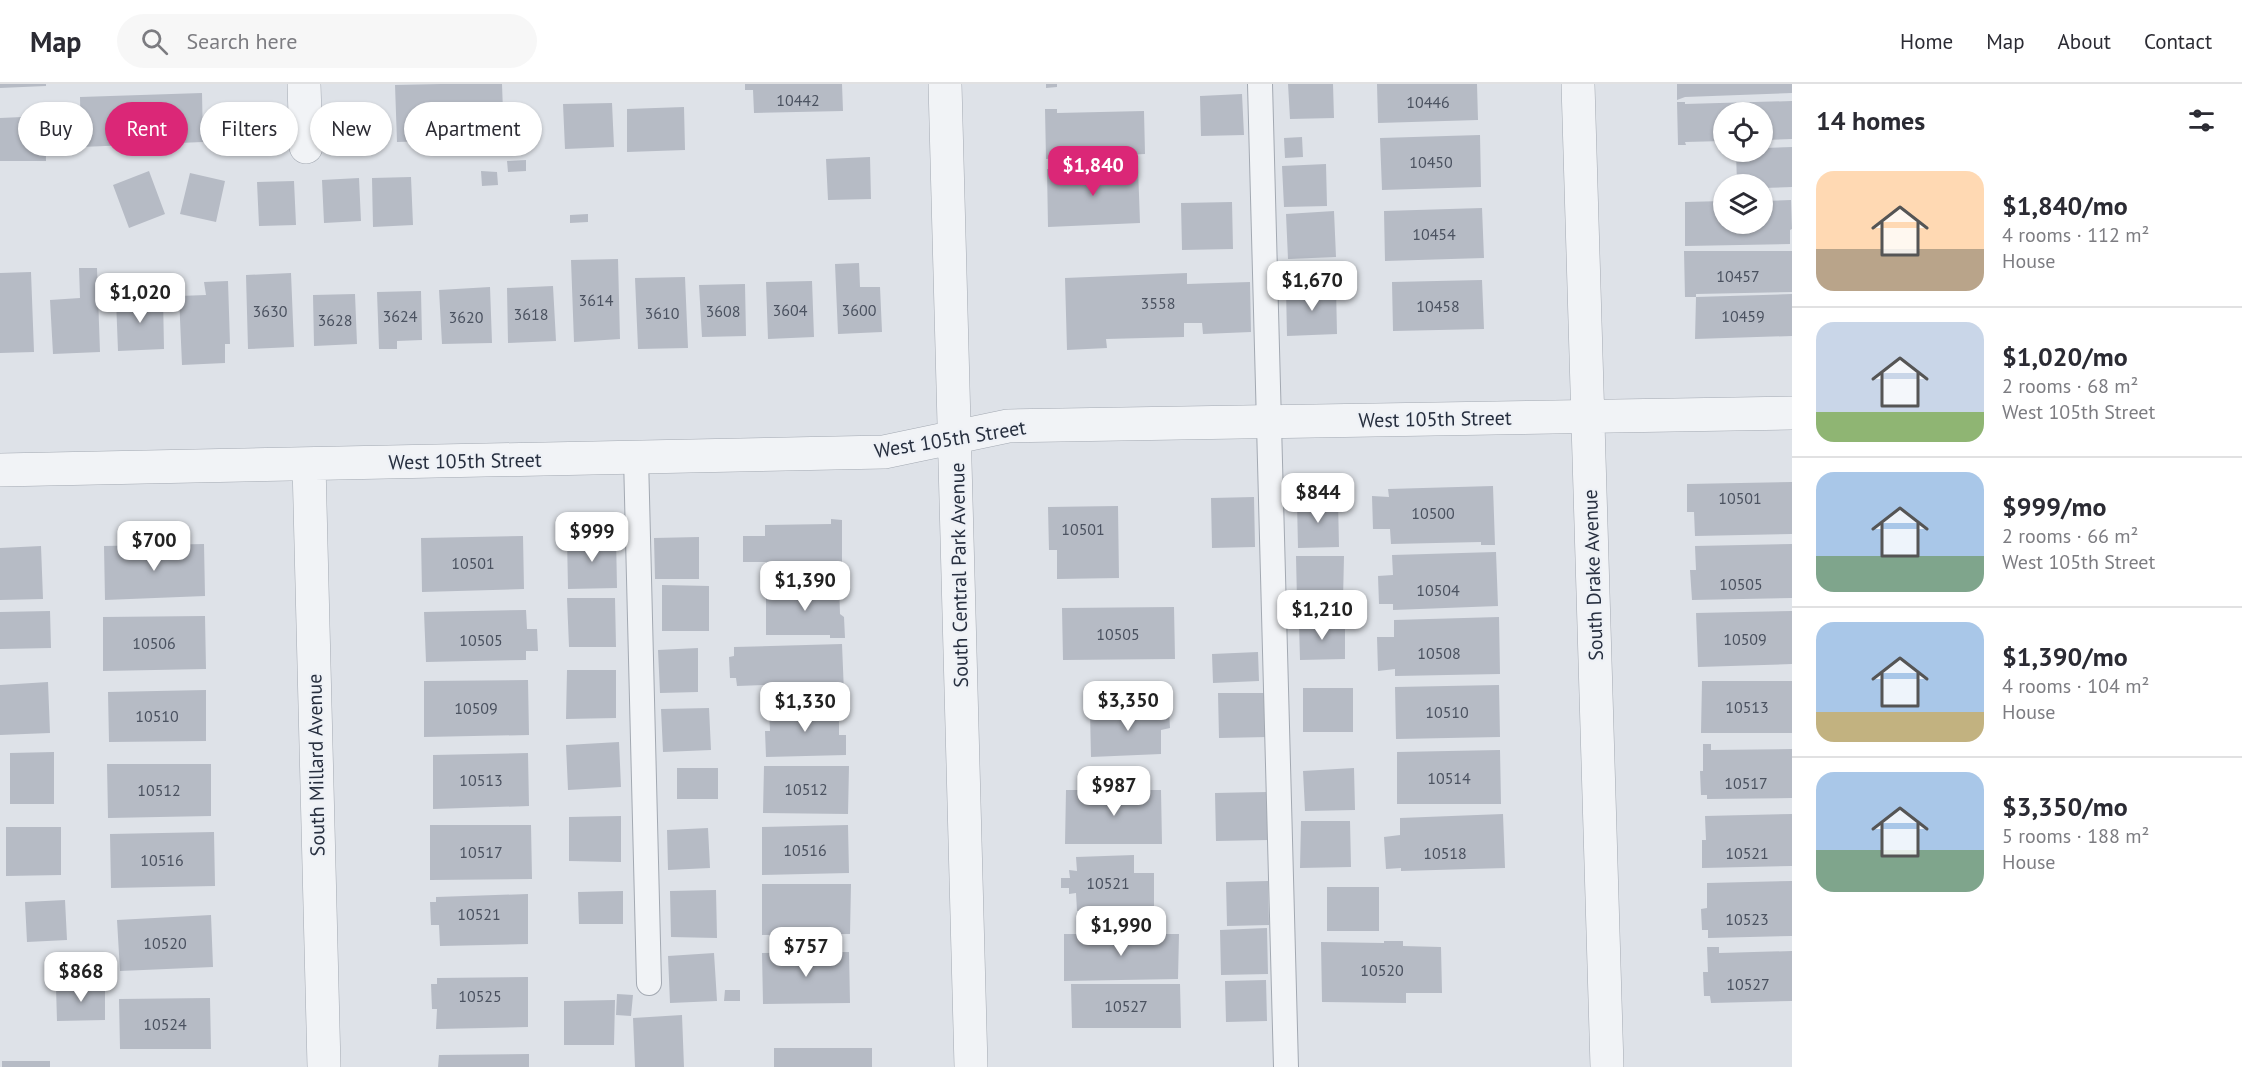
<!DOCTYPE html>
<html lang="en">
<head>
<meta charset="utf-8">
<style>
	body { margin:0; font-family:"PT Sans",sans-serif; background:#f7f7f7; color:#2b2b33; height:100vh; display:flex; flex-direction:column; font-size:22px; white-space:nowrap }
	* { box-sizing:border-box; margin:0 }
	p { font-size:20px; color:#7c7c81 }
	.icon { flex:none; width:33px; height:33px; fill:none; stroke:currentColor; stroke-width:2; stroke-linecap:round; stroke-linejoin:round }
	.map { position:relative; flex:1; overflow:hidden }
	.drawer { display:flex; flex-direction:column; background:#fff; width:450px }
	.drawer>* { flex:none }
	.hud { position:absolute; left:18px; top:18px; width:570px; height:54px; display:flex; gap:12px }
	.tools { position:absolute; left:1713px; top:18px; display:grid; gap:12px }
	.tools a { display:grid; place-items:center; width:60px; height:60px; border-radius:50%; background:#fff; box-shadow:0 2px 4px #0004; font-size:30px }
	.price { position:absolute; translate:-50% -51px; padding:0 14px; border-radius:12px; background:#fff; color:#222; font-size:20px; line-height:39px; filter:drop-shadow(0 2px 3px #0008) }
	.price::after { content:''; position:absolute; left:50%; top:36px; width:18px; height:14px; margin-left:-9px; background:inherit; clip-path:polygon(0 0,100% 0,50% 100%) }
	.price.selected { background:#db2777; color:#fff }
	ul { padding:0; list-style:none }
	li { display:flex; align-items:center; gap:18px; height:150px; padding:0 24px }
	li+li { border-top:2px solid #e1e1e2 }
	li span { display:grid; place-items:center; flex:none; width:168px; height:120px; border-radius:18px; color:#555 }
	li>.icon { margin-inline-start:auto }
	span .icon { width:72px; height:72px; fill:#fffc; stroke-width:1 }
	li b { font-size:26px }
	h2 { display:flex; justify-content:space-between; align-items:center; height:72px; padding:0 24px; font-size:26px }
	.pill { padding:0 21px; border-radius:27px; background:#fff; box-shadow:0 2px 4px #0004; font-size:21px; line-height:54px }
	.pill.selected { background:#db2777; color:#fff }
	header { display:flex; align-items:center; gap:36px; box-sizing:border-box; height:84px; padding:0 30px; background:#fff; border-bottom:2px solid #e1e1e2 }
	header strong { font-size:28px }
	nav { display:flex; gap:33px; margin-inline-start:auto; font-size:21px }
	.search { width:420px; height:54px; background:#f7f7f7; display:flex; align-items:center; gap:15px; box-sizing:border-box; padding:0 21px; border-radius:33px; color:#7c7c81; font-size:22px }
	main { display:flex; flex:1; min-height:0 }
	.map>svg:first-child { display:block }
	.building { fill:#b6bbc5 }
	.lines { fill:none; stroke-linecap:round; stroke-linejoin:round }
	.service-casing { stroke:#a3a9b2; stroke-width:26 }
	.minor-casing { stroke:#a3a9b2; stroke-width:34 }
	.service { stroke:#f1f3f6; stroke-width:24 }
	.minor { stroke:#f1f3f6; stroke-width:33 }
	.labels { text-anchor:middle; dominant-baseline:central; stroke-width:4.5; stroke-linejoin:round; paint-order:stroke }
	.number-label { font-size:16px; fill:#4b5260 }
	.street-label { font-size:20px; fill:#272f3f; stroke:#eef1f6 }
</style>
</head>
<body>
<header>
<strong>Map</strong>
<div class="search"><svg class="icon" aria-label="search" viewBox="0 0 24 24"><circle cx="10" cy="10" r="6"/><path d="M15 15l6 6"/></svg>Search here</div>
<nav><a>Home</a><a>Map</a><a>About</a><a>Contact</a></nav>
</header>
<main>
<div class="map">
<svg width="1792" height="983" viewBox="0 0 1792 983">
	<rect width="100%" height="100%" fill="#dee2e8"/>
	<!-- building -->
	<path class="building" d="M 0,0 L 46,0 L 46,2 L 0,4 Z
		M 441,0 L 502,0 L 504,55 L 397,58 L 395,1 Z
		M 745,0 L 842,0 L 843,27 L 754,29 L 753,6 L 745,6 Z
		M 1046,0 L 1057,0 L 1057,3 L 1046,4 Z
		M 1288,0 L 1333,0 L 1334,34 L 1290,35 Z
		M 1377,0 L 1477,0 L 1478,36 L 1378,39 Z
		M 1677,0 L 1792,0 L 1792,9 L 1685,13 L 1677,16 Z
		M 202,9 L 203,58 L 81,63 L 80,13 Z
		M 1242,10 L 1244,51 L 1201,52 L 1200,12 Z
		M 1792,17 L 1792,55 L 1762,56 L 1762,28 L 1724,28 L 1724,57 L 1685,58 L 1686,61 L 1678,61 L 1677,18 L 1685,18 L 1685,20 Z
		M 612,19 L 614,63 L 565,65 L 563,20 Z
		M 684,23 L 685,66 L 627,68 L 627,25 Z
		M 1045,25 L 1057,25 L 1057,29 L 1144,27 L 1145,70 L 1046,75 Z
		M 45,32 L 46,77 L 0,77 L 0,34 Z
		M 1480,51 L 1481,103 L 1382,106 L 1380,54 Z
		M 1302,53 L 1303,73 L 1285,74 L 1284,54 Z
		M 1792,63 L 1792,103 L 1762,104 L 1762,100 L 1737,100 L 1736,68 L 1762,68 L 1762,64 Z
		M 870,73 L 871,115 L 828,116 L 826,75 Z
		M 526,76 L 526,87 L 508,88 L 507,77 Z
		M 1326,80 L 1327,122 L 1284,123 L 1282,82 Z
		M 1138,83 L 1140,139 L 1048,143 L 1047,85 Z
		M 149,87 L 165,130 L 129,144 L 113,101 Z
		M 481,87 L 497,88 L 498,101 L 482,102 Z
		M 190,89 L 225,97 L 216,138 L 180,130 Z
		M 411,93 L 413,141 L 373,143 L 372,94 Z
		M 359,94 L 361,137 L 324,139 L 322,96 Z
		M 294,97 L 296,141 L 259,142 L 257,98 Z
		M 1791,116 L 1792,145 L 1790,146 L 1790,160 L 1685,162 L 1685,118 L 1724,117 L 1724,140 L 1762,140 L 1762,117 Z
		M 1232,118 L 1233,165 L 1182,166 L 1181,119 Z
		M 1482,124 L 1484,174 L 1385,177 L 1384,127 Z
		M 1334,127 L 1336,173 L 1288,175 L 1286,130 Z
		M 588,130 L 588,138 L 570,139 L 570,131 Z
		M 1684,167 L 1792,167 L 1792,208 L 1696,210 L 1696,213 L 1792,210 L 1792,252 L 1695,255 L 1696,213 L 1685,213 Z
		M 618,175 L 620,255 L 574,258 L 571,176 Z
		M 859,179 L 860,203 L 880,203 L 882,248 L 838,250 L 835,180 Z
		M 79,184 L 97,184 L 100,268 L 53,270 L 50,216 L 80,214 Z
		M 31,188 L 34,268 L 0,269 L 0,189 Z
		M 291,189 L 294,263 L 248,265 L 246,191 Z
		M 1187,189 L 1187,200 L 1250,198 L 1251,248 L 1203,250 L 1202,239 L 1184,239 L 1184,253 L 1106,255 L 1107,264 L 1067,266 L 1065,194 Z
		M 685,193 L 688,264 L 638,265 L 635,194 Z
		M 1482,196 L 1484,245 L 1393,247 L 1392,198 Z
		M 228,197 L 230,260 L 225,260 L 225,279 L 182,281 L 179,212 L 206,211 L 204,198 Z
		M 812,197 L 814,253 L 768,255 L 766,198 Z
		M 745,200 L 746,252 L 702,253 L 699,201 Z
		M 553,202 L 556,257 L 508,259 L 507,204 Z
		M 490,203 L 492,259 L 442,260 L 439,206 Z
		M 1336,203 L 1337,250 L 1287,252 L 1286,205 Z
		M 421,207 L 422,256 L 397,257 L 397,265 L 379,265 L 377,208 Z
		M 355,210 L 357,260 L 314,262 L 313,211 Z
		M 163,213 L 164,265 L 118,267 L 116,215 Z
		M 1792,398 L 1792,450 L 1695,452 L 1694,428 L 1687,428 L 1687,400 Z
		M 1493,402 L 1495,461 L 1481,461 L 1481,458 L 1391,460 L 1390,445 L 1373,445 L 1372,412 L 1389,413 L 1388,405 Z
		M 1254,413 L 1255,463 L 1212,464 L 1211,414 Z
		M 1338,416 L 1339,463 L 1298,464 L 1297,418 Z
		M 1118,422 L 1119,494 L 1057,495 L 1057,466 L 1049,466 L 1048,423 Z
		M 831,435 L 842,436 L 842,492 L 766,493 L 766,478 L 743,478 L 743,452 L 765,452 L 765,441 L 831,440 Z
		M 523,452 L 524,505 L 422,508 L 421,454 Z
		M 616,452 L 617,504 L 568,505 L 567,454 Z
		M 699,453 L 699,495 L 655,495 L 654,454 Z
		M 204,460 L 205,512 L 105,516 L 104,462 Z
		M 1792,460 L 1792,514 L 1692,516 L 1690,486 L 1696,486 L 1695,462 Z
		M 41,462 L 43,515 L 0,516 L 0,464 Z
		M 1496,468 L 1498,522 L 1393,526 L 1393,520 L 1379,520 L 1378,492 L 1393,491 L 1392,471 Z
		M 1296,472 L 1344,472 L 1343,516 L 1297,517 Z
		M 832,499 L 839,499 L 840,530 L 844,533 L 845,554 L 830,554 L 830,551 L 766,551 L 766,504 L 832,503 Z
		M 662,501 L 709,502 L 709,547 L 662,547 Z
		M 567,514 L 615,514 L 616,563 L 569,563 Z
		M 1174,523 L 1175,575 L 1063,576 L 1062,524 Z
		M 526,526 L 527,545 L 537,545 L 538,567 L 526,567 L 526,576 L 426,578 L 424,528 Z
		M 50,527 L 51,564 L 0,565 L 0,528 Z
		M 1792,527 L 1792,580 L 1698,583 L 1696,529 Z
		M 205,532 L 206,585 L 103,587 L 103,533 Z
		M 1499,533 L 1500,590 L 1395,592 L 1395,585 L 1378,587 L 1377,553 L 1394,553 L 1394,536 Z
		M 1345,539 L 1345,575 L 1300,576 L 1299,540 Z
		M 842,560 L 844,609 L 766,613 L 765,601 L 737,602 L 736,594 L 730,594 L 729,573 L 734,572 L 734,563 Z
		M 698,564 L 698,608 L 660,609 L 658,566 Z
		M 1258,568 L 1259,597 L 1213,599 L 1212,570 Z
		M 567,586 L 616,586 L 616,634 L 566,635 Z
		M 528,596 L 529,651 L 424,653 L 424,597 Z
		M 1702,597 L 1792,597 L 1792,649 L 1701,649 Z
		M 48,598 L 50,649 L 0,651 L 0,601 Z
		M 1499,601 L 1500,653 L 1396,655 L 1395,603 Z
		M 1303,604 L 1353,604 L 1353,648 L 1303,648 Z
		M 206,606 L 206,657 L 109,658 L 108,608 Z
		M 1218,609 L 1267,609 L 1268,653 L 1219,654 Z
		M 709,624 L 711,666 L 663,668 L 661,625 Z
		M 839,624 L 839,651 L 846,651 L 846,671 L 766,673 L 765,647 L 770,647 L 769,625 Z
		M 1169,625 L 1170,644 L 1161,646 L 1161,670 L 1091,673 L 1090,628 Z
		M 619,658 L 621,703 L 568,706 L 566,661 Z
		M 1703,660 L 1711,660 L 1711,666 L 1792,665 L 1792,714 L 1707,715 L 1707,711 L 1701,711 L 1700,687 L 1703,687 Z
		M 1500,666 L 1501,720 L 1397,720 L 1397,668 Z
		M 54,668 L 54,720 L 10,720 L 10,669 Z
		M 528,669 L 529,722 L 433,725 L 433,671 Z
		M 107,680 L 211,680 L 211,732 L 108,734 Z
		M 764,682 L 849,682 L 848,730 L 763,729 Z
		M 677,684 L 718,684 L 718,715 L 677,715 Z
		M 1354,684 L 1355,726 L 1305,727 L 1303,687 Z
		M 1066,706 L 1161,706 L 1162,760 L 1065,760 Z
		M 1268,708 L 1269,756 L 1216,757 L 1215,709 Z
		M 1503,730 L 1505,784 L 1401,787 L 1401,784 L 1386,785 L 1384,753 L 1400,751 L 1400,734 Z
		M 1792,730 L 1792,782 L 1702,784 L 1702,756 L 1706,756 L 1705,732 Z
		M 621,732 L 621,778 L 569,777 L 569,733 Z
		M 1301,737 L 1350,737 L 1351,783 L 1300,784 Z
		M 430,741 L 531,741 L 532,795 L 430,796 Z
		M 848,741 L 849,789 L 762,791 L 762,743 Z
		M 6,743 L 61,743 L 61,791 L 6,792 Z
		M 708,744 L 710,784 L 668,786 L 667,746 Z
		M 214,748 L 215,802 L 111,804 L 110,750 Z
		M 1134,771 L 1134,789 L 1154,789 L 1154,824 L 1077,827 L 1076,809 L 1069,810 L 1069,804 L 1061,804 L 1061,794 L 1070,794 L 1069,786 L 1077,787 L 1076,773 Z
		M 1268,797 L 1269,841 L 1227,842 L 1226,798 Z
		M 1792,797 L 1792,852 L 1708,854 L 1708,846 L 1702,846 L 1701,825 L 1707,824 L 1707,799 Z
		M 762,800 L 851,800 L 850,850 L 762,851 Z
		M 1327,803 L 1379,803 L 1379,847 L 1327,847 Z
		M 716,806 L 717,854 L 671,853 L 670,807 Z
		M 623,807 L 623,840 L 579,840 L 578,808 Z
		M 528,810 L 528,860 L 440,862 L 439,841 L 431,841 L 430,818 L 436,818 L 436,813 Z
		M 65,816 L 67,856 L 27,858 L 25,818 Z
		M 211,831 L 213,883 L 120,887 L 117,836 Z
		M 1267,844 L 1268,890 L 1221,891 L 1220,846 Z
		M 1064,850 L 1179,850 L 1178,895 L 1064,897 Z
		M 1384,857 L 1403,857 L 1403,862 L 1441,863 L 1442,909 L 1406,909 L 1406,919 L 1322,918 L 1321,858 L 1384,859 Z
		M 1707,863 L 1719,863 L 1719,869 L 1792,867 L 1792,917 L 1711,919 L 1710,912 L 1704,912 L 1703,888 L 1708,888 Z
		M 849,868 L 850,919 L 763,920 L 762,869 Z
		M 714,869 L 717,917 L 670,919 L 668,872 Z
		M 528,893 L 528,943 L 436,945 L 437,925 L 432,925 L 431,900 L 437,900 L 437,894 Z
		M 1266,896 L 1267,937 L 1226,938 L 1225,897 Z
		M 1071,900 L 1180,900 L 1181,944 L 1072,944 Z
		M 105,902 L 105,936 L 57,937 L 56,903 Z
		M 725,906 L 740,906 L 740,917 L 724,917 Z
		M 617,910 L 633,911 L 631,932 L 616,931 Z
		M 210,914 L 211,965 L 120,965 L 119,915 Z
		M 615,916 L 614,961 L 564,961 L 564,917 Z
		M 682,931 L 684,983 L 635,983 L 633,934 Z
		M 774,964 L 872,964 L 872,983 L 774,983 Z
		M 529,970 L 529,983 L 438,983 L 439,971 Z
		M 2,977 L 50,977 L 50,983 L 2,983 Z"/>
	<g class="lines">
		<defs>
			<path id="service" d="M 1260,0 L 1286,983
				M 636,373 L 649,899"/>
			<path id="minor" d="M 304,0 L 306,63
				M 945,0 L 971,983
				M 1578,0 L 1607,983
				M 309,380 L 324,983
				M 0,386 L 884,368 L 1008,342 L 1792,329"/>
		</defs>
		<!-- service casing -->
		<use href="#service" class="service-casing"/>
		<!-- minor casing -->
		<use href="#minor" class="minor-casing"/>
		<!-- service -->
		<use href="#service" class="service"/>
		<!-- minor -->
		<use href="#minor" class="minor"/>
	</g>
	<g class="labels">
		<!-- number labels -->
		<g class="number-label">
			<text x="798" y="16">10442</text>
			<text x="1428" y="18">10446</text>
			<text x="1431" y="78">10450</text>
			<text x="1434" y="150">10454</text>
			<text x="1738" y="192">10457</text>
			<text x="596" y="216">3614</text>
			<text x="1158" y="219">3558</text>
			<text x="1438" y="222">10458</text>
			<text x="790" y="226">3604</text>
			<text x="859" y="226">3600</text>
			<text x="270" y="227">3630</text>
			<text x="723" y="227">3608</text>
			<text x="662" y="229">3610</text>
			<text x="531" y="230">3618</text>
			<text x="400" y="232">3624</text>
			<text x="1743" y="232">10459</text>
			<text x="466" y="233">3620</text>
			<text x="335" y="236">3628</text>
			<text x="1740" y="414">10501</text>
			<text x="1433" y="429">10500</text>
			<text x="1083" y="445">10501</text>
			<text x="473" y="479">10501</text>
			<text x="1741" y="500">10505</text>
			<text x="1438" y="506">10504</text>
			<text x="1118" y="550">10505</text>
			<text x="1745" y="555">10509</text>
			<text x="481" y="556">10505</text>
			<text x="154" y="559">10506</text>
			<text x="1439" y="569">10508</text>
			<text x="1747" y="623">10513</text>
			<text x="476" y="624">10509</text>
			<text x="1447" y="628">10510</text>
			<text x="157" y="632">10510</text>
			<text x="1449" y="694">10514</text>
			<text x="481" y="696">10513</text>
			<text x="1746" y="699">10517</text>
			<text x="806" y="705">10512</text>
			<text x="159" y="706">10512</text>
			<text x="805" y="766">10516</text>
			<text x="481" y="768">10517</text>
			<text x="1445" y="769">10518</text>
			<text x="1747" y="769">10521</text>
			<text x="162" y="776">10516</text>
			<text x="1108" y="799">10521</text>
			<text x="479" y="830">10521</text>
			<text x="1747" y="835">10523</text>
			<text x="165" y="859">10520</text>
			<text x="1382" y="886">10520</text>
			<text x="1748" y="900">10527</text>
			<text x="480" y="912">10525</text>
			<text x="1126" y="922">10527</text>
			<text x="165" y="940">10524</text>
		</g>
		<!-- street labels -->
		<g class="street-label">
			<text transform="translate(1435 335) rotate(-1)">West 105th Street</text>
			<text transform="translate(950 355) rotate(-9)">West 105th Street</text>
			<text transform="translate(465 377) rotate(-1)">West 105th Street</text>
			<text transform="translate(959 491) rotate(-91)">South Central Park Avenue</text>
			<text transform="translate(1593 491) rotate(-92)">South Drake Avenue</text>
			<text transform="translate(316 681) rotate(-91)">South Millard Avenue</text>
		</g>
	</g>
</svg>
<div class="tools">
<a><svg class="icon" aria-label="locate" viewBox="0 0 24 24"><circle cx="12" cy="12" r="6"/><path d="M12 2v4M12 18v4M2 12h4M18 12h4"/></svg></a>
<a><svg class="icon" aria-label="layers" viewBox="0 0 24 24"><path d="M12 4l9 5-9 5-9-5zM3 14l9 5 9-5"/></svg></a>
</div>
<b class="price selected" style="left:1093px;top:113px">$1,840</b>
<b class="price" style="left:1312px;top:228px">$1,670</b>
<b class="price" style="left:140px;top:240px">$1,020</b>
<b class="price" style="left:1318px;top:440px">$844</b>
<b class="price" style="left:592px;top:479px">$999</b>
<b class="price" style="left:154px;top:488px">$700</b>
<b class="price" style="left:805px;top:528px">$1,390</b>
<b class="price" style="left:1322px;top:557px">$1,210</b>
<b class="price" style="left:1128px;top:648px">$3,350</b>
<b class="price" style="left:805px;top:649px">$1,330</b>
<b class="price" style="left:1114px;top:733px">$987</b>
<b class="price" style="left:1121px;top:873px">$1,990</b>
<b class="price" style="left:806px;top:894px">$757</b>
<b class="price" style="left:81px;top:919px">$868</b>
<div class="hud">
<a class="pill">Buy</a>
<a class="pill selected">Rent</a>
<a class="pill">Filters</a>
<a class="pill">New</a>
<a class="pill">Apartment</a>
</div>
</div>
<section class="drawer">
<h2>14 homes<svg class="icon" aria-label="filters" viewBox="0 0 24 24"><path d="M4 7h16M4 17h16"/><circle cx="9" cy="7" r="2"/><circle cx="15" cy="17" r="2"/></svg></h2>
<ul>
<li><span style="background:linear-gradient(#ffd9b3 65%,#b9a48a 0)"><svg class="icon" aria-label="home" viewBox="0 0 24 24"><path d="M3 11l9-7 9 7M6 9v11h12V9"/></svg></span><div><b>$1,840/mo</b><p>4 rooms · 112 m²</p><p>House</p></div></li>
<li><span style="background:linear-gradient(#c9d6e8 75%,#8fb573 0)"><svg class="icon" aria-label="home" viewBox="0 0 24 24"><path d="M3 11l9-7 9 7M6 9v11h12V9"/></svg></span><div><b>$1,020/mo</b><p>2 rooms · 68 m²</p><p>West 105th Street</p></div></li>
<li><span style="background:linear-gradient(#a9c7e8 70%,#7fa58c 0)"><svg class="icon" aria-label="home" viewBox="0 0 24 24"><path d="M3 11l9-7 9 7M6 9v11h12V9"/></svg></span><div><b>$999/mo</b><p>2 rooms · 66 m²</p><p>West 105th Street</p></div></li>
<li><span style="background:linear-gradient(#a9c7e8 75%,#c2b280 0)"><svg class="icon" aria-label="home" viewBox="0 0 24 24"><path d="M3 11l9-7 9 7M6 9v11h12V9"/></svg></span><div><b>$1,390/mo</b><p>4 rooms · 104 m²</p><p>House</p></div></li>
<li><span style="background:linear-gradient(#a9c7e8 65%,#7fa58c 0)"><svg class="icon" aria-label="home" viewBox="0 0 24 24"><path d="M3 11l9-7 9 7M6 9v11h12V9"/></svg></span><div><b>$3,350/mo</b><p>5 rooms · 188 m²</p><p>House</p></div></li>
</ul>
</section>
</main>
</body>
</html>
